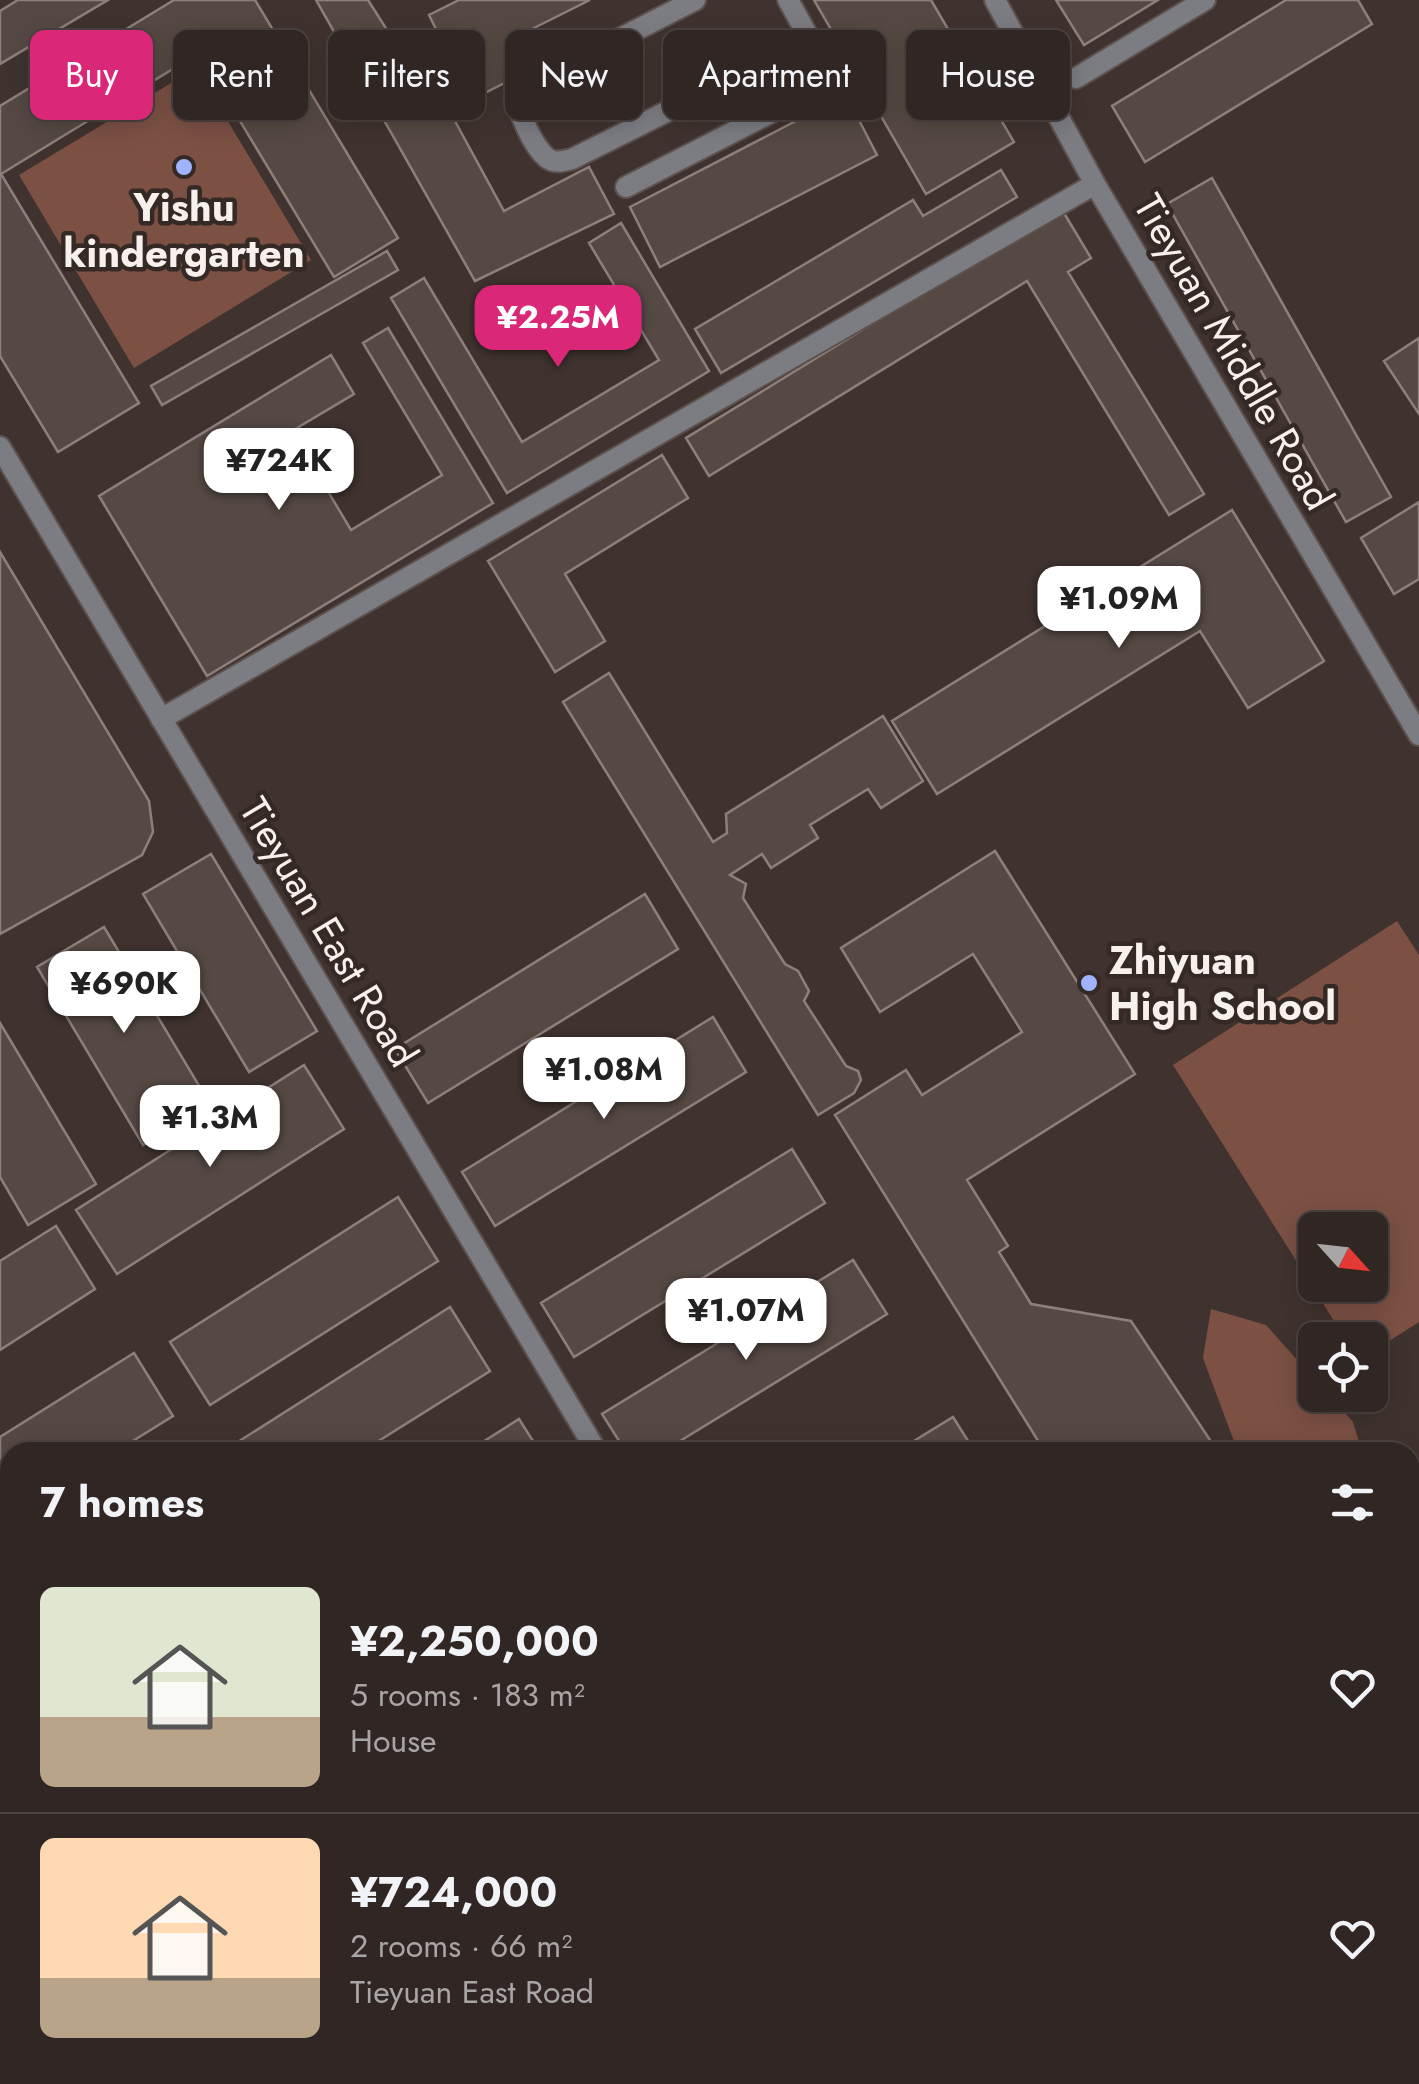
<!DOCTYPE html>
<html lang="en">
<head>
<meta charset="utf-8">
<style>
	body { margin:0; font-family:Jost,sans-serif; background:#382e2b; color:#f1f3f6; height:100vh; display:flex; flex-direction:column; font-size:38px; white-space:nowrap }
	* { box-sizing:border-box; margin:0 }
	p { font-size:32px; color:#a8a5a6 }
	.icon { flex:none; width:55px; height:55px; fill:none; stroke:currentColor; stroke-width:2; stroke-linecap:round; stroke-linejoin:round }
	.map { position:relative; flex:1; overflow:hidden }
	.side { position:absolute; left:0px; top:1442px; width:1420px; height:642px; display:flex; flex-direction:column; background:#302623; border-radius:30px 30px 0 0; box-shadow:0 5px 25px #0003,0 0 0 2px #4b4341 }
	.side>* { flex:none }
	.banner { position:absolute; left:30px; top:30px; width:1360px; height:90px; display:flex; gap:20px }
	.needle { width:65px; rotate:117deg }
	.fabs { position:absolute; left:1298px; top:1212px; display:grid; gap:20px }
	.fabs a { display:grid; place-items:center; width:90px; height:90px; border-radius:15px; background:#302623; box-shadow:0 5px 25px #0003,0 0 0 2px #4b4341; font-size:50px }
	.price { position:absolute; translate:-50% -85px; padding:0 22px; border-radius:20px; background:#fff; color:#222; font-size:32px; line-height:65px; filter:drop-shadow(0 2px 5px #0008) }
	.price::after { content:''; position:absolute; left:50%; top:60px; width:30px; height:22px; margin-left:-15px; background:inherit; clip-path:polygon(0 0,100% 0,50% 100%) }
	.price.selected { background:#db2777; color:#fff }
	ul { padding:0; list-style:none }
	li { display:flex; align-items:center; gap:30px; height:250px; padding:0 40px }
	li+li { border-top:2px solid #4b4341 }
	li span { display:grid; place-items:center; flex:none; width:280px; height:200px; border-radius:15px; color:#555 }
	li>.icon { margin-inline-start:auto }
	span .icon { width:120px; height:120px; fill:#fffc; stroke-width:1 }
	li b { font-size:42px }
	h2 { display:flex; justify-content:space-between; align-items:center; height:120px; padding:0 40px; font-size:42px }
	.tag { padding:0 35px; border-radius:15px; background:#302623; box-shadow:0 5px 25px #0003,0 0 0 2px #4b4341; font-size:35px; line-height:90px }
	.tag.selected { background:#db2777; color:#fff }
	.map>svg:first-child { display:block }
	.green { fill:#7c5144; fill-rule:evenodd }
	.building { fill:#564944; stroke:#8e7f7b; stroke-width:2.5 }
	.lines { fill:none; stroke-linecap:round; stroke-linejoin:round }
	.service-casing { stroke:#5d514d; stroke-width:24 }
	.minor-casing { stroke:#5d514d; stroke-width:24 }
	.service { stroke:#7c7d83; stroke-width:20 }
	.minor { stroke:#7c7d83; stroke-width:20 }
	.poi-dot { fill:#a0b3fd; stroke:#352925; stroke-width:4 }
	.labels { text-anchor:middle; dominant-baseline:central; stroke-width:9; stroke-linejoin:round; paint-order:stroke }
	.poi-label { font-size:40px; font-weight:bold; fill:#f8f0ed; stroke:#352925 }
	.street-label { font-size:40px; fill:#f8f0ed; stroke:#352925 }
</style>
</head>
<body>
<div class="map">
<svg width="1419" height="2084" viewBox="0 0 1419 2084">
	<rect width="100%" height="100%" fill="#40332f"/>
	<!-- green -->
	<path class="green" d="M 196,68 L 311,260 L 134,368 L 19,175 Z
		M 1397,921 L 1419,955 L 1419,1322 L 1370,1353 L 1370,1340 L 1346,1340 L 1173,1065 ZM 1315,1230 L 1370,1230 L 1370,1285 L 1315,1285 Z
		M 1211,1309 L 1266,1325 L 1315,1380 L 1315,1395 L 1329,1395 L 1353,1422 L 1362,1452 L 1238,1452 L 1203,1358 Z"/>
	<!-- building -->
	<path class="building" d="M 18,0 L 108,0 L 0,64 L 0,11 Z
		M 174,0 L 255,0 L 398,238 L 334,277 L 199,53 L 1,174 L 139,403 L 58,452 L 0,356 L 0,106 Z
		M 316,0 L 368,0 L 408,63 L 420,57 L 504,211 L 589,167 L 614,214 L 475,281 Z
		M 459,0 L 590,0 L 512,39 L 528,71 L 471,100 L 429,15 Z
		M 814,0 L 931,0 L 1014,142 L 926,194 Z
		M 1056,0 L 1158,0 L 1084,45 Z
		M 1286,0 L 1358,0 L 1372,24 L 1145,162 L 1112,106 Z
		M 846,95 L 877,155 L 660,267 L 630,207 Z
		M 1001,170 L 1017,197 L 721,373 L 695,329 L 913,200 L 923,216 Z
		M 1212,178 L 1391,497 L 1346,522 L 1167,204 Z
		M 1061,208 L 1091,258 L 1068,272 L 1204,494 L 1169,515 L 1027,281 L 709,476 L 686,438 Z
		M 621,223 L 709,371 L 507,493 L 391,298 L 424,278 L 522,442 L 659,360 L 589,243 Z
		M 387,251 L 398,270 L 162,405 L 151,386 Z
		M 388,328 L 493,503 L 207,676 L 99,496 L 331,355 L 354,394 L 292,431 L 351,530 L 442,475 L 363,343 Z
		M 1419,338 L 1419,414 L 1384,361 Z
		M 662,455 L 688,498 L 565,574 L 605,641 L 555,672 L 488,561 Z
		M 1419,502 L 1419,579 L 1394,594 L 1361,538 Z
		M 1232,510 L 1324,661 L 1248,708 L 1200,631 L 937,794 L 892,721 Z
		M 0,552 L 149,801 L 153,832 L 142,855 L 0,934 Z
		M 609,673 L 713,842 L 727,833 L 726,814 L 883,716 L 923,781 L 881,808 L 868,789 L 810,825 L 818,838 L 771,868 L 762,854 L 730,875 L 746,884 L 743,898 L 785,964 L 798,971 L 809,991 L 804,1001 L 846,1066 L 858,1071 L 861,1080 L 854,1093 L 818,1115 L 563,702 Z
		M 995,851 L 1135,1074 L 967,1180 L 1008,1246 L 999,1252 L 1031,1304 L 1131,1321 L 1218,1452 L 1045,1452 L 835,1115 L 906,1070 L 922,1095 L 1022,1032 L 973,954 L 880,1012 L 841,948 Z
		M 211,854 L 317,1031 L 249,1072 L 143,894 Z
		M 645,894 L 678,949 L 428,1103 L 395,1049 Z
		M 104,927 L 210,1104 L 143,1145 L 37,967 Z
		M 713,1017 L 746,1072 L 495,1226 L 462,1172 Z
		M 0,1023 L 96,1184 L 28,1225 L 0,1177 Z
		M 304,1065 L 344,1129 L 117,1274 L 76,1210 Z
		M 792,1149 L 825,1203 L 574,1357 L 541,1303 Z
		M 398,1197 L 438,1261 L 210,1405 L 170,1342 Z
		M 56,1226 L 95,1289 L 0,1350 L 0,1261 Z
		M 853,1260 L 887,1314 L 662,1452 L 626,1452 L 602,1414 Z
		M 450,1307 L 490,1371 L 361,1452 L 222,1452 Z
		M 134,1353 L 173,1416 L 115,1452 L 10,1452 L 10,1520 L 0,1526 L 0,1437 Z
		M 953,1417 L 975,1452 L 896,1452 Z
		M 519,1419 L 540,1452 L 467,1452 Z
		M 1419,1552 L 1419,1621 L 1410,1627 L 1410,1558 Z
		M 10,1591 L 10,1661 L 0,1645 L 0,1598 Z
		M 1419,1697 L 1419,1767 L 1410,1773 L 1410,1703 Z
		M 10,1738 L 10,1826 L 0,1833 L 0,1745 Z
		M 1419,1857 L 1419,1926 L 1410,1932 L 1410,1863 Z
		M 10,1910 L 10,1971 L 0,1978 L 0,1916 Z
		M 1419,1944 L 1419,2084 L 1417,2084 L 1410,2072 L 1410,1949 Z
		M 0,1987 L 10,2004 L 10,2075 L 53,2075 L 59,2084 L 0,2084 Z
		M 88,2075 L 144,2075 L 129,2084 L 74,2084 Z
		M 178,2075 L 218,2075 L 223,2084 L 163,2084 Z
		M 412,2075 L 551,2075 L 537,2084 L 398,2084 Z
		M 735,2075 L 869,2075 L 874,2084 L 721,2084 Z
		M 893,2075 L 928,2075 L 934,2084 L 899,2084 Z
		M 1127,2075 L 1249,2075 L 1234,2084 L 1112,2084 Z"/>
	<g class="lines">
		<defs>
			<path id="service" d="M 695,0 L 527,86 L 518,96 C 518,114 533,146 547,158 C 555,164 564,161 572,159 L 810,40
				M 1076,78 L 1205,0
				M 626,187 L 833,81 L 788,0"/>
			<path id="minor" d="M 995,0 L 1095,184 L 1419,735
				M 0,447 L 597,1452
				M 161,719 L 1095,184
				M 0,1846 L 10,1839
				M 958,2075 L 963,2084"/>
		</defs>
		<!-- service casing -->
		<use href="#service" class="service-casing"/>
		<!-- minor casing -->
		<use href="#minor" class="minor-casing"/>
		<!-- service -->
		<use href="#service" class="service"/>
		<!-- minor -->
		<use href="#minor" class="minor"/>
	</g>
	<!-- markers -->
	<g class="poi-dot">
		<circle cx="184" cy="167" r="10"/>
		<circle cx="1089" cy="983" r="10"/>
	</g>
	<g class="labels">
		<!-- poi labels -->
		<g class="poi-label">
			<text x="184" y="207">Yishu<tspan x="184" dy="46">kindergarten</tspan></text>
			<text x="1109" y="960" text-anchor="start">Zhiyuan<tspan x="1109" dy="46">High School</tspan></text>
		</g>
		<!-- street labels -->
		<g class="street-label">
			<text transform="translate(1234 352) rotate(60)">Tieyuan Middle Road</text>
			<text transform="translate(329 932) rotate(59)">Tieyuan East Road</text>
		</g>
	</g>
</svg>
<div class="fabs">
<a><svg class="needle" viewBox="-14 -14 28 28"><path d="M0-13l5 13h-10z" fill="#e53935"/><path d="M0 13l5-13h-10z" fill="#a8a5a6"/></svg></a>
<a><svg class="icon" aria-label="locate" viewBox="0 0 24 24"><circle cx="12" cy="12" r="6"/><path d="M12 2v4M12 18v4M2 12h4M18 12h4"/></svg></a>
</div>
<b class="price selected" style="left:558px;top:370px">¥2.25M</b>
<b class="price" style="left:279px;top:513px">¥724K</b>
<b class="price" style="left:1119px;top:651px">¥1.09M</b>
<b class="price" style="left:124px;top:1036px">¥690K</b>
<b class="price" style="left:604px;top:1122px">¥1.08M</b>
<b class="price" style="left:210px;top:1170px">¥1.3M</b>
<b class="price" style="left:746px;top:1363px">¥1.07M</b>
<div class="banner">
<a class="tag selected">Buy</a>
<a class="tag">Rent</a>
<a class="tag">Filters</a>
<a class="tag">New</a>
<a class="tag">Apartment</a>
<a class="tag">House</a>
</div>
<section class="side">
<h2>7 homes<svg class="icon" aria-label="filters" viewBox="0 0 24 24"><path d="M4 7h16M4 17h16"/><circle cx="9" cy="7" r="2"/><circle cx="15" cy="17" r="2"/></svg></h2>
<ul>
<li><span style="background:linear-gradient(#dfe7d0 65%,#b9a48a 0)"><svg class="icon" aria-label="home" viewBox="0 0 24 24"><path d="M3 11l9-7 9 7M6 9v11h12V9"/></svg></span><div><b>¥2,250,000</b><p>5 rooms · 183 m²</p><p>House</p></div><svg class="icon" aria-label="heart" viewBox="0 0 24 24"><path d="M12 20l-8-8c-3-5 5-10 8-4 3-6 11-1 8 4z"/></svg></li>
<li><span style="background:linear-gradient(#ffd9b3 70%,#b9a48a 0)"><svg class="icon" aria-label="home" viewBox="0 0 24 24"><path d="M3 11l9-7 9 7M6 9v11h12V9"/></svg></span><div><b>¥724,000</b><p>2 rooms · 66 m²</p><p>Tieyuan East Road</p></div><svg class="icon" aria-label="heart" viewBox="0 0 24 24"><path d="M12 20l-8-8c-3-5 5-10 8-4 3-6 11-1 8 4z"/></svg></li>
</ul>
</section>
</div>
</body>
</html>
